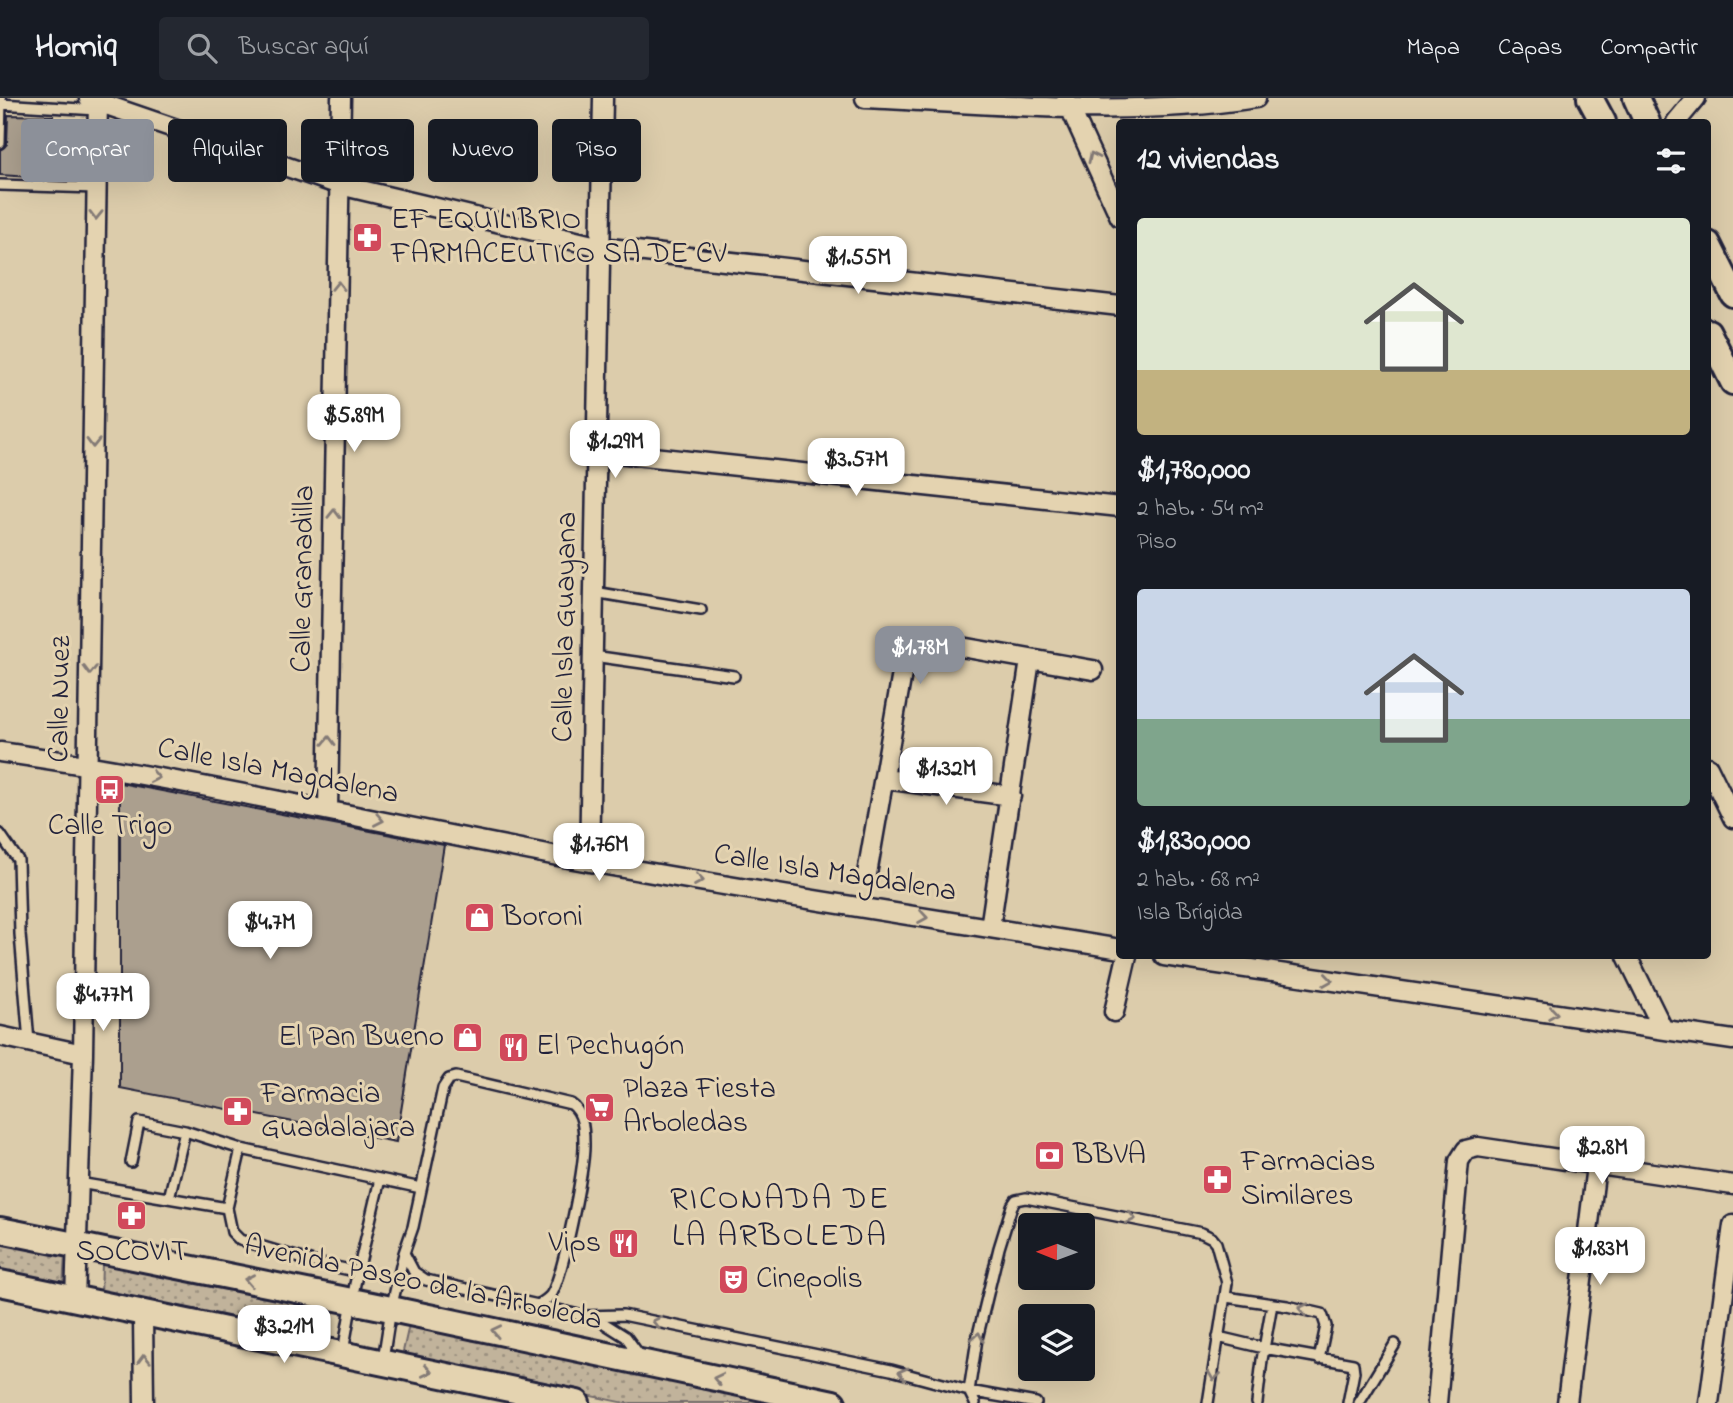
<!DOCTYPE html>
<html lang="es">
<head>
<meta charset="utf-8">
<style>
	body { margin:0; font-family:"Indie Flower",sans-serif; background:#242831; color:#f1f3f6; height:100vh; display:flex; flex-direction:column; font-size:26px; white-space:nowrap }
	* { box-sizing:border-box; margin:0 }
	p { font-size:23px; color:#9ea1a6 }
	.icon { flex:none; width:38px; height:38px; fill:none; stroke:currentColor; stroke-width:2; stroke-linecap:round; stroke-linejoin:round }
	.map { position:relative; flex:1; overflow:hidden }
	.drawer { position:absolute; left:1116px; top:21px; width:595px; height:840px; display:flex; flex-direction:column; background:#171b24; border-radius:7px; box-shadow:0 7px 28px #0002 }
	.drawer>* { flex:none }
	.top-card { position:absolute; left:21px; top:21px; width:665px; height:63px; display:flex; gap:14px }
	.needle { width:46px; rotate:271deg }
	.tools { position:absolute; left:1018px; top:1115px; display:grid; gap:14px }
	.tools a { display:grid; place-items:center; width:77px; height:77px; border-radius:7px; background:#171b24; box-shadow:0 7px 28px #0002; font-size:35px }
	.price { position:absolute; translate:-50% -60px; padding:0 16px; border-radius:14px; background:#fff; color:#222; font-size:23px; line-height:46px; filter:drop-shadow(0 2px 4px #0008) }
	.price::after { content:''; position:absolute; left:50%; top:42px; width:21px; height:16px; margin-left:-10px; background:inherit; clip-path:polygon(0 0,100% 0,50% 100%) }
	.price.current { background:#8c9099; color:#fff }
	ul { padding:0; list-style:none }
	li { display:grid; align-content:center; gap:14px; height:371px; padding:0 21px }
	li span { display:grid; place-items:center; height:217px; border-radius:7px; color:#555 }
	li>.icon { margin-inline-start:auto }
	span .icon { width:126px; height:126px; fill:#fffc; stroke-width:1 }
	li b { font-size:30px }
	h2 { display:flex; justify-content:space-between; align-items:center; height:84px; padding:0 21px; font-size:30px }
	.pill { padding:0 24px; border-radius:7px; background:#171b24; box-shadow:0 7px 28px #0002; font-size:24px; line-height:63px }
	.pill.current { background:#8c9099; color:#fff }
	header { display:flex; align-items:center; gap:42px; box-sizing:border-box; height:98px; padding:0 35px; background:#171b24; border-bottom:2px solid #363941 }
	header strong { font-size:33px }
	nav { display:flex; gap:38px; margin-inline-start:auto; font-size:24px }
	.search { width:490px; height:63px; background:#242831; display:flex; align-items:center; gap:18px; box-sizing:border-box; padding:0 24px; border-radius:7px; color:#9ea1a6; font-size:26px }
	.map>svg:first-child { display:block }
	.garden { fill:url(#garden-dots); stroke:#726a6b; stroke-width:2 }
	.building { fill:#ab9f8e; stroke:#22223b; stroke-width:2 }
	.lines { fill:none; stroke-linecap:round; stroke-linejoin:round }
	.lane-casing { stroke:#22223b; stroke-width:14 }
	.street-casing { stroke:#22223b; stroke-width:23 }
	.secondary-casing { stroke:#22223b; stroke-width:30 }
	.lane { stroke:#e4d3b0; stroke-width:9 }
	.street { stroke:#e4d3b0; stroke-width:18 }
	.secondary { stroke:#e4d3b0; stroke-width:24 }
	.oneway { stroke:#837a76 }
	.labels { text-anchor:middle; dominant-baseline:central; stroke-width:6; stroke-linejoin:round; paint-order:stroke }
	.poi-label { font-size:30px; fill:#22223b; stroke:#e4d3b0; text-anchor:start }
	.street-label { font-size:30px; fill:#22223b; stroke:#e4d3b0 }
	.neighbourhood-label { font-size:32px; letter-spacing:2px; fill:#22223b; stroke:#e4d3b0 }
</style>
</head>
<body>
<header>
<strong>Homiq</strong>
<div class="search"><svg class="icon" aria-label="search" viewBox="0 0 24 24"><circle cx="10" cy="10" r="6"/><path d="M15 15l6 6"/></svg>Buscar aquí</div>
<nav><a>Mapa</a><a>Capas</a><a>Compartir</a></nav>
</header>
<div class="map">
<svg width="1733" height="1305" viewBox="0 0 1733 1305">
	<defs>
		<pattern id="garden-dots" width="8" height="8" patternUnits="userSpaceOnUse" patternTransform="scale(1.75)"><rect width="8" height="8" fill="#c1b39b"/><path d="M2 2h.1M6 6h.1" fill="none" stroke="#9c9180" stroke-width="1.8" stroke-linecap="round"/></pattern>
	</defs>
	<rect width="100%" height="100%" fill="#dcccab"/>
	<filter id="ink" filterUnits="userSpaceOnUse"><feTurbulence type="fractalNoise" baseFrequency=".0143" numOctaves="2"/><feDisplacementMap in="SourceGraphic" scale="14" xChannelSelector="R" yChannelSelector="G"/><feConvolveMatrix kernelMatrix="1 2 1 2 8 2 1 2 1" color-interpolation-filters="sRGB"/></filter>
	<g filter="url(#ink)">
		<!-- garden -->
		<path class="garden" d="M 0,1143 L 65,1157 L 63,1189 L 0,1175 Z
			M 102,1166 L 329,1211 L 322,1243 L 101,1198 Z
			M 409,1227 L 780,1305 L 625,1305 L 402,1258 Z"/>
		<!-- building -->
		<path class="building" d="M 8,17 L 53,18 L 46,80 L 0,77 L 0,52 L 7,46 Z
			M 120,685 L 444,747 L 396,1044 L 120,990 Z"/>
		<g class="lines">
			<defs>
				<path id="lane" d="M 0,6 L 97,12
					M 0,45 L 1,2
					M 0,87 L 96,90
					M 594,494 L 701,512
					M 593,558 L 734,578
					M 0,736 L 18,762 L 20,836 L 29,944
					M 456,979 L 571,1006 C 583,1014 584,1031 584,1045 C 585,1069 563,1178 551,1197 C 548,1201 543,1204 538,1207 L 426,1182 L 414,1174 L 404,1155 L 413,1129 L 443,990 L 449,981 Z
					M 131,1064 L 139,1024 L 185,1033 L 241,1051 L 421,1090
					M 79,1085 L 227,1110 L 232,1134 L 240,1142 L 313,1164 L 359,1174
					M 169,1100 L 185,1033
					M 227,1110 L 241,1051
					M 1226,1199 L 1287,1208 L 1322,1216 L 1326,1228 L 1319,1261
					M 538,1207 L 599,1222 L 626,1239 L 640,1258
					M 584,1218 L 623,1217 L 891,1272 L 969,1293 L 1036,1305
					M 1218,1239 L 1264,1250 L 1353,1266 L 1354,1274 L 1348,1305
					M 343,1254 L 355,1186 L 380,1081
					M 383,1262 L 391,1211 L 404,1155
					M 975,1305 L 969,1293 L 977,1241 L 999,1150 L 1012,1108 L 1016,1102 L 1026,1100 L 1202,1135 L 1212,1140 L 1216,1145 L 1227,1185 L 1208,1305
					M 1257,1305 L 1262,1262 L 1272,1206
					M 1359,1305 L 1395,1246"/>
				<path id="street" d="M 865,0 C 994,6 1127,20 1256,0
					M 89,1 L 340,87 L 601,149 L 1120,208
					M 1066,1 L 1120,119
					M 1676,24 L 1696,0
					M 597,353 L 1120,409
					M 0,654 C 198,682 393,728 590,764 C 766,796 943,822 1120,851
					M 1708,669 L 1733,720
					M 885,681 L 1011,698
					M 328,711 L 341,0
					M 589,764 L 603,0
					M 867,776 L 905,558 L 912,544 L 921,542 L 1093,572
					M 990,830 L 1030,562
					M 1164,858 L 1733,942
					M 1627,858 L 1663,931
					M 1114,914 L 1127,858
					M 0,938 L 83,956
					M 75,1202 L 83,956 L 98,0
					M 143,1217 L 144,1305
					M 1437,1305 L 1459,1063 L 1466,1052 L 1478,1049 L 1733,1087
					M 1567,1305 L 1596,1068
					M 1709,1305 L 1733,1127"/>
				<path id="secondary" d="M 1590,0 L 1603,24
					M 1636,0 L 1647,24
					M 1708,146 L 1733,196
					M 1708,234 L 1733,284
					M 0,1132 L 391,1211 L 833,1305
					M 0,1185 L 577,1305"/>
			</defs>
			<!-- lane casing -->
			<use href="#lane" class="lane-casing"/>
			<!-- street casing -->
			<use href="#street" class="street-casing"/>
			<!-- secondary casing -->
			<use href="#secondary" class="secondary-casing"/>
			<!-- lane -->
			<use href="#lane" class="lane"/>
			<!-- street -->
			<use href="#street" class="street"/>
			<!-- secondary -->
			<use href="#secondary" class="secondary"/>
		</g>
		<!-- one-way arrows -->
		<defs><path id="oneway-chevron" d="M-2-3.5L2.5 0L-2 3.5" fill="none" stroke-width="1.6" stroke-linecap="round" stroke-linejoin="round" transform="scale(1.75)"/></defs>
		<g class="oneway">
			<use href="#oneway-chevron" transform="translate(1093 59) rotate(-115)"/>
			<use href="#oneway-chevron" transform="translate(96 117) rotate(91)"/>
			<use href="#oneway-chevron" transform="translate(338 188) rotate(-89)"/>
			<use href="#oneway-chevron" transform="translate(93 345) rotate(91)"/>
			<use href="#oneway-chevron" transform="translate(334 416) rotate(-89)"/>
			<use href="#oneway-chevron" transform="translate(90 572) rotate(91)"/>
			<use href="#oneway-chevron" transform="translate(329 643) rotate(-89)"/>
			<use href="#oneway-chevron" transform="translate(155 679) rotate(11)"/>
			<use href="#oneway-chevron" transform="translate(379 722) rotate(11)"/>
			<use href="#oneway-chevron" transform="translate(699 782) rotate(9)"/>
			<use href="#oneway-chevron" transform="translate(923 819) rotate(9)"/>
			<use href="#oneway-chevron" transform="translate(1328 882) rotate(8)"/>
			<use href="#oneway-chevron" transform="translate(1553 915) rotate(8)"/>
			<use href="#oneway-chevron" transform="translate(1131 1120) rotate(12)"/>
			<use href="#oneway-chevron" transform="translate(249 1182) rotate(-169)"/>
			<use href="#oneway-chevron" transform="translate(1303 1211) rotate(-168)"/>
			<use href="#oneway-chevron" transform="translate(657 1224) rotate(-168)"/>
			<use href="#oneway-chevron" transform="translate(496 1233) rotate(-168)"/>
			<use href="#oneway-chevron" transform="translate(978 1239) rotate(-79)"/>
			<use href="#oneway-chevron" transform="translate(144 1261) rotate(-91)"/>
			<use href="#oneway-chevron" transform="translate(427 1273) rotate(12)"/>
			<use href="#oneway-chevron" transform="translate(903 1275) rotate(-165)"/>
			<use href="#oneway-chevron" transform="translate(1214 1278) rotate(98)"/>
			<use href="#oneway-chevron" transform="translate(718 1281) rotate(-168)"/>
		</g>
	</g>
	<!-- icons -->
	<defs>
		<symbol id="pharmacy-square" viewBox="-11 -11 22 22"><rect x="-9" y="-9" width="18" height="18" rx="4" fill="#d1495b" stroke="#e4d3b0"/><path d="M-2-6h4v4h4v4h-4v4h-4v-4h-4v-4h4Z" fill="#fff"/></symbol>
		<symbol id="bus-square" viewBox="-11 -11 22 22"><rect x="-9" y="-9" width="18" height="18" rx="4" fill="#d1495b" stroke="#e4d3b0"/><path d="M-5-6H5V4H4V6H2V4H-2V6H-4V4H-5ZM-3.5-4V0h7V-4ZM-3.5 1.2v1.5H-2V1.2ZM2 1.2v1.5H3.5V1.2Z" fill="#fff"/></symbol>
		<symbol id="shop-square" viewBox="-11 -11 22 22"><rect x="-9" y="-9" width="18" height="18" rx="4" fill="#d1495b" stroke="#e4d3b0"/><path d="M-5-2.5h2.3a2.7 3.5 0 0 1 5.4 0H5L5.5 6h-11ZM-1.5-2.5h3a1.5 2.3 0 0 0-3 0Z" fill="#fff"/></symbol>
		<symbol id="restaurant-square" viewBox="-11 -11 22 22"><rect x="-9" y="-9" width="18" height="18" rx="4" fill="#d1495b" stroke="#e4d3b0"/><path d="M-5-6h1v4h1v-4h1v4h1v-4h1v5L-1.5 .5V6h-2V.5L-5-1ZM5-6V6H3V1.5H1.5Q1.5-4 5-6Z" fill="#fff"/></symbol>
		<symbol id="supermarket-square" viewBox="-11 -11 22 22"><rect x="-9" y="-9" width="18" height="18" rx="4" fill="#d1495b" stroke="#e4d3b0"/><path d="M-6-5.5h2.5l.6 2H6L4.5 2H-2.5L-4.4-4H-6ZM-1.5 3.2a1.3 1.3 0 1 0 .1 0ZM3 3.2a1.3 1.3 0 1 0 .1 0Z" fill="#fff"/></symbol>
		<symbol id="bank-square" viewBox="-11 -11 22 22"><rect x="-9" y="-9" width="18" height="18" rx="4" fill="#d1495b" stroke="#e4d3b0"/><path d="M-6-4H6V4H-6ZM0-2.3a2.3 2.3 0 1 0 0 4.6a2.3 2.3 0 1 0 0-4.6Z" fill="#fff"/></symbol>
		<symbol id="theatre-square" viewBox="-11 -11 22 22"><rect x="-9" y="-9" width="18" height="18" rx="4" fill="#d1495b" stroke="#e4d3b0"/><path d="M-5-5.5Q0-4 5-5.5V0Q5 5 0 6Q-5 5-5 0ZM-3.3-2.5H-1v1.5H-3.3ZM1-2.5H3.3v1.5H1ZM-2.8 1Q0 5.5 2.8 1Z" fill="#fff"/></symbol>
	</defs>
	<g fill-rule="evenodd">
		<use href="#pharmacy-square" x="350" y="122" width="35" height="35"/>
		<use href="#bus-square" x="92" y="674" width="35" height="35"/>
		<use href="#shop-square" x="462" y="802" width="35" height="35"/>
		<use href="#shop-square" x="450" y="922" width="35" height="35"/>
		<use href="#restaurant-square" x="496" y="932" width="35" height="35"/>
		<use href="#supermarket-square" x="582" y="992" width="35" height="35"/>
		<use href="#pharmacy-square" x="220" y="996" width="35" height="35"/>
		<use href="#bank-square" x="1032" y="1040" width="35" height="35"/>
		<use href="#pharmacy-square" x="1200" y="1064" width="35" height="35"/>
		<use href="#pharmacy-square" x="114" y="1100" width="35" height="35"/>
		<use href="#restaurant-square" x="606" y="1128" width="35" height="35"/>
		<use href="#theatre-square" x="716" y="1164" width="35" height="35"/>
	</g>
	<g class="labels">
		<!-- poi labels -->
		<g class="poi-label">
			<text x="391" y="123">EF EQUILIBRIO<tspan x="391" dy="34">FARMACEUTICO SA DE CV</tspan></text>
			<text x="110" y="729" text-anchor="middle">Calle Trigo</text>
			<text x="502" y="820">Boroni</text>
			<text x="444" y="940" text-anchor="end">El Pan Bueno</text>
			<text x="536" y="949">El Pechugón</text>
			<text x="623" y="992">Plaza Fiesta<tspan x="623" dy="34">Arboledas</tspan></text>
			<text x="261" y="997">Farmacia<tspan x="261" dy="34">Guadalajara</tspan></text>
			<text x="1073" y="1058">BBVA</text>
			<text x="1241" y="1065">Farmacias<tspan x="1241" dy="34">Similares</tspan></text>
			<text x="601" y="1146" text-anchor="end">Vips</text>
			<text x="132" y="1155" text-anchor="middle">SOCOVIT</text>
			<text x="756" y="1182">Cinepolis</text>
		</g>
		<!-- street labels -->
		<g class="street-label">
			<text transform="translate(304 481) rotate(-89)">Calle Granadilla</text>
			<text transform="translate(566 529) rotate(-89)">Calle Isla Guayana</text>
			<text transform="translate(61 601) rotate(-89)">Calle Nuez</text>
			<text transform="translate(278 674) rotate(11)">Calle Isla Magdalena</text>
			<text transform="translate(835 776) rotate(9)">Calle Isla Magdalena</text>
			<text transform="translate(423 1186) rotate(12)">Avenida Paseo de la Arboleda</text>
		</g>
		<!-- neighbourhood labels -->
		<g class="neighbourhood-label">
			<text x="780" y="1102">RICONADA DE<tspan x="780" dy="37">LA ARBOLEDA</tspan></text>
		</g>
	</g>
</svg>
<div class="tools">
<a><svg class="needle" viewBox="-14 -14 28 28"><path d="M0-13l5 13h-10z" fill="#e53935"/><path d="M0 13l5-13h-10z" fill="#9ea1a6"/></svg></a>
<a><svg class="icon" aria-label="layers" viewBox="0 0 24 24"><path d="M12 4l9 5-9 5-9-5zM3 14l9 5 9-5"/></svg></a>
</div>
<b class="price" style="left:858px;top:198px">$1.55M</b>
<b class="price" style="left:354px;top:356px">$5.89M</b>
<b class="price" style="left:615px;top:382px">$1.29M</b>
<b class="price" style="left:856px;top:400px">$3.57M</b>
<b class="price current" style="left:920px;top:588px">$1.78M</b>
<b class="price" style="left:946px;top:709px">$1.32M</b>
<b class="price" style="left:599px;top:785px">$1.76M</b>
<b class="price" style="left:270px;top:863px">$4.7M</b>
<b class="price" style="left:103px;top:935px">$4.77M</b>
<b class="price" style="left:1602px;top:1088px">$2.8M</b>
<b class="price" style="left:1600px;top:1189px">$1.83M</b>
<b class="price" style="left:284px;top:1267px">$3.21M</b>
<div class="top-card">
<a class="pill current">Comprar</a>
<a class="pill">Alquilar</a>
<a class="pill">Filtros</a>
<a class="pill">Nuevo</a>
<a class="pill">Piso</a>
</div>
<section class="drawer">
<h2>12 viviendas<svg class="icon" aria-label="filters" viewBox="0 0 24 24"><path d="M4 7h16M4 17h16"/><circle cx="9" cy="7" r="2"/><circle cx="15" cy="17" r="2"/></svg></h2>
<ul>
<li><span style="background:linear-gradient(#dfe7d0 70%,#c2b280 0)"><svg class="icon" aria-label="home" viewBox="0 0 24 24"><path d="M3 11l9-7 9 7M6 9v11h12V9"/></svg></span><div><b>$1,780,000</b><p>2 hab. · 54 m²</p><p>Piso</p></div></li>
<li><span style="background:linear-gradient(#c9d6e8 60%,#7fa58c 0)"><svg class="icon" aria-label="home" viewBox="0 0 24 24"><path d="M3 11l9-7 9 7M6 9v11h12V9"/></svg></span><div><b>$1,830,000</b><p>2 hab. · 68 m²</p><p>Isla Brígida</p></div></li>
</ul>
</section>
</div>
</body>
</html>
